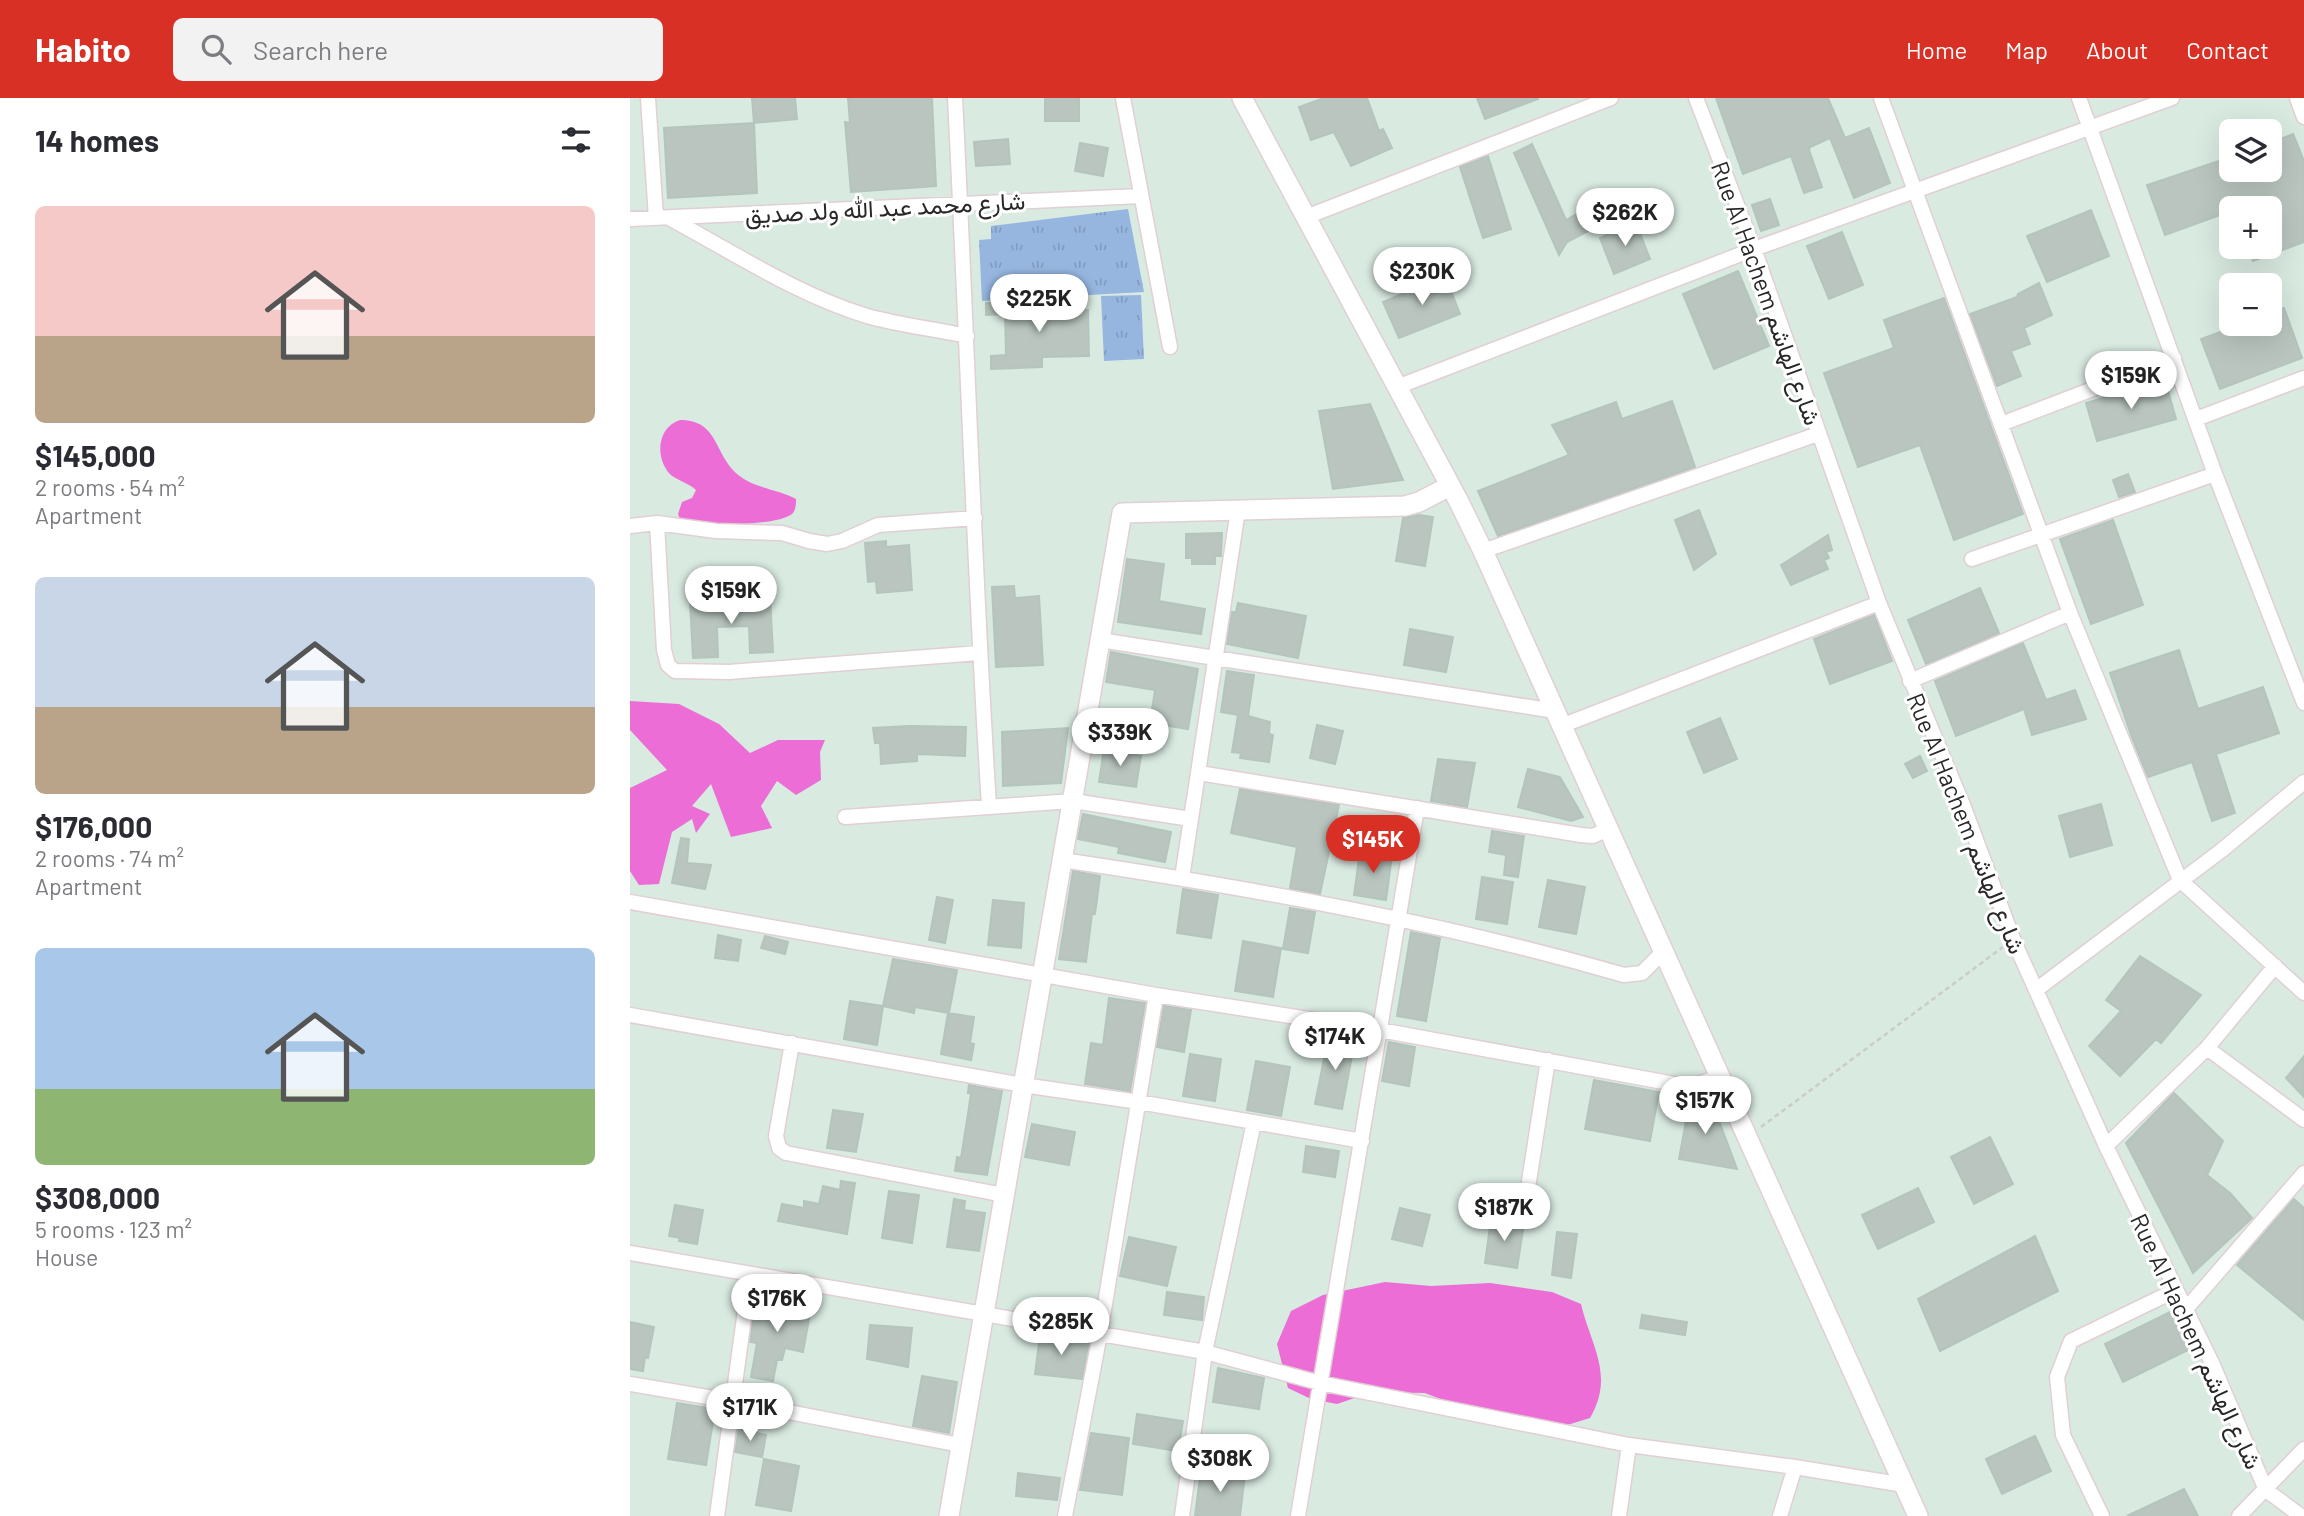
<!DOCTYPE html>
<html lang="en">
<head>
<meta charset="utf-8">
<style>
	body { margin:0; font-family:Barlow,Vazirmatn,sans-serif; background:#f2f2f3; color:#2b2b33; height:100vh; display:flex; flex-direction:column; font-size:26px; white-space:nowrap }
	* { box-sizing:border-box; margin:0 }
	p { font-size:23px; color:#7c7c81 }
	.icon { flex:none; width:38px; height:38px; fill:none; stroke:currentColor; stroke-width:2; stroke-linecap:round; stroke-linejoin:round }
	.map { position:relative; flex:1; overflow:hidden }
	.details { display:flex; flex-direction:column; background:#fff; width:630px }
	.details>* { flex:none }
	.controls { position:absolute; left:1589px; top:21px; display:grid; gap:14px }
	.controls a { display:grid; place-items:center; width:63px; height:63px; border-radius:10px; background:#fff; box-shadow:0 7px 28px #0002; font-size:35px }
	.price { position:absolute; translate:-50% -60px; padding:0 16px; border-radius:24px; background:#fff; color:#222; font-size:23px; line-height:46px; filter:drop-shadow(0 2px 4px #0008) }
	.price::after { content:''; position:absolute; left:50%; top:42px; width:21px; height:16px; margin-left:-10px; background:inherit; clip-path:polygon(0 0,100% 0,50% 100%) }
	.price.active { background:#d93025; color:#fff }
	ul { padding:0; list-style:none }
	li { display:grid; align-content:center; gap:14px; height:371px; padding:0 35px }
	li span { display:grid; place-items:center; height:217px; border-radius:10px; color:#555 }
	li>.icon { margin-inline-start:auto }
	span .icon { width:126px; height:126px; fill:#fffc; stroke-width:1 }
	li b { font-size:30px }
	h2 { display:flex; justify-content:space-between; align-items:center; height:84px; padding:0 35px; font-size:30px }
	header { display:flex; align-items:center; gap:42px; box-sizing:border-box; height:98px; padding:0 35px; background:#d93025; color:#fff }
	header strong { font-size:33px }
	nav { display:flex; gap:38px; margin-inline-start:auto; font-size:24px }
	.search { width:490px; height:63px; background:#f2f2f3; display:flex; align-items:center; gap:18px; box-sizing:border-box; padding:0 24px; border-radius:10px; color:#7c7c81; font-size:26px }
	main { display:flex; flex:1; min-height:0 }
	.map>svg:first-child { display:block }
	.grass { fill:url(#grass-tufts) }
	.water { fill:#eb6dd5 }
	.building { fill:#b9c5be; stroke:#b3c5bd; stroke-width:2 }
	.lines { fill:none; stroke-linecap:round; stroke-linejoin:round }
	.street-casing { stroke:#e1cfd4; stroke-width:17 }
	.secondary-casing { stroke:#e1cfd4; stroke-width:22 }
	.path { stroke:#cbcbcb; stroke-width:2.5; stroke-dasharray:5 3.5; stroke-linecap:butt }
	.street { stroke:#fff; stroke-width:14 }
	.secondary { stroke:#fff; stroke-width:19 }
	.labels { text-anchor:middle; dominant-baseline:central; stroke-width:6; stroke-linejoin:round; paint-order:stroke }
	.street-label { font-size:24px; fill:#282828; stroke:#fff }
</style>
</head>
<body>
<header>
<strong>Habito</strong>
<div class="search"><svg class="icon" aria-label="search" viewBox="0 0 24 24"><circle cx="10" cy="10" r="6"/><path d="M15 15l6 6"/></svg>Search here</div>
<nav><a>Home</a><a>Map</a><a>About</a><a>Contact</a></nav>
</header>
<main>
<section class="details">
<h2>14 homes<svg class="icon" aria-label="filters" viewBox="0 0 24 24"><path d="M4 7h16M4 17h16"/><circle cx="9" cy="7" r="2"/><circle cx="15" cy="17" r="2"/></svg></h2>
<ul>
<li><span style="background:linear-gradient(#f6c9c9 60%,#b9a48a 0)"><svg class="icon" aria-label="home" viewBox="0 0 24 24"><path d="M3 11l9-7 9 7M6 9v11h12V9"/></svg></span><div><b>$145,000</b><p>2 rooms · 54 m²</p><p>Apartment</p></div></li>
<li><span style="background:linear-gradient(#c9d6e8 60%,#b9a48a 0)"><svg class="icon" aria-label="home" viewBox="0 0 24 24"><path d="M3 11l9-7 9 7M6 9v11h12V9"/></svg></span><div><b>$176,000</b><p>2 rooms · 74 m²</p><p>Apartment</p></div></li>
<li><span style="background:linear-gradient(#a9c7e8 65%,#8fb573 0)"><svg class="icon" aria-label="home" viewBox="0 0 24 24"><path d="M3 11l9-7 9 7M6 9v11h12V9"/></svg></span><div><b>$308,000</b><p>5 rooms · 123 m²</p><p>House</p></div></li>
</ul>
</section>
<div class="map">
<svg width="1674" height="1418" viewBox="0 0 1674 1418">
	<defs>
		<pattern id="grass-tufts" width="24" height="20" patternUnits="userSpaceOnUse" patternTransform="scale(1.75)"><rect width="24" height="20" fill="#96b6e0"/><path d="M3 7l-1-3M5 7V3M7 7l1-3M15 17l-1-3M17 17v-4M19 17l1-3" fill="none" stroke="#819cc0"/></pattern>
	</defs>
	<rect width="100%" height="100%" fill="#d9eae1"/>
	<!-- grass -->
	<path class="grass" d="M 498,111 L 514,194 L 352,203 L 349,142 L 361,141 L 361,128 Z
		M 511,197 L 514,261 L 474,263 L 471,198 Z"/>
	<!-- water -->
	<path class="water" d="M 50,322 C 92,322 82,361 114,381 C 130,391 150,392 166,401 C 166,406 166,412 162,416 C 145,429 72,427 51,424 L 48,416 L 52,404 L 62,400 L 66,392 C 58,384 44,382 38,374 C 25,357 28,329 50,322 Z
		M 0,603 L 49,606 L 89,626 L 120,655 L 148,642 L 195,642 L 190,654 L 191,682 L 166,697 L 147,683 L 131,708 L 142,730 L 101,739 L 81,686 L 62,708 L 80,716 L 66,735 L 62,721 L 42,734 L 29,786 L 9,787 L 0,773 L 0,690 L 37,672 L 0,632 Z
		M 755,1184 L 801,1188 L 860,1185 L 922,1194 L 951,1206 C 961,1248 985,1277 960,1320 L 934,1328 L 844,1314 L 795,1295 L 742,1294 L 707,1306 L 681,1301 L 658,1290 L 647,1246 L 661,1213 L 693,1197 Z"/>
	<!-- building -->
	<path class="building" d="M 122,0 L 165,0 L 167,21 L 124,25 Z
		M 218,0 L 302,0 L 306,88 L 221,94 L 215,24 L 220,25 Z
		M 415,0 L 449,0 L 449,23 L 415,23 Z
		M 694,0 L 737,0 L 749,33 L 753,31 L 762,50 L 721,68 L 704,34 L 681,42 L 669,9 Z
		M 847,0 L 908,0 L 908,1 L 855,21 Z
		M 1086,0 L 1198,0 L 1215,40 L 1239,30 L 1260,85 L 1224,100 L 1200,40 L 1180,49 L 1179,52 L 1192,89 L 1174,95 L 1161,58 L 1113,76 Z
		M 124,25 L 127,95 L 38,100 L 34,30 Z
		M 1663,36 L 1674,63 L 1674,144 L 1623,163 L 1619,149 L 1640,149 L 1640,110 L 1601,110 L 1601,113 L 1535,137 L 1517,87 L 1601,59 L 1601,72 L 1640,72 L 1640,45 Z
		M 378,41 L 380,66 L 346,68 L 344,44 Z
		M 450,45 L 478,50 L 473,78 L 445,73 Z
		M 902,46 L 936,122 L 950,114 L 960,132 L 937,144 L 929,157 L 884,55 Z
		M 858,58 L 881,131 L 853,140 L 830,69 Z
		M 1140,101 L 1149,127 L 1131,133 L 1122,107 Z
		M 1461,112 L 1479,158 L 1417,184 L 1397,138 Z
		M 1006,125 L 1020,161 L 984,176 L 970,140 Z
		M 1212,134 L 1233,187 L 1199,201 L 1177,148 Z
		M 1108,173 L 1139,248 L 1084,271 L 1053,196 Z
		M 815,178 L 830,216 L 769,240 L 753,204 Z
		M 1409,185 L 1422,217 L 1394,230 L 1400,246 L 1381,253 L 1391,278 L 1367,288 L 1340,216 L 1387,199 L 1388,196 Z
		M 1314,200 L 1393,416 L 1324,442 L 1290,347 L 1228,369 L 1194,275 L 1264,250 L 1254,222 Z
		M 418,203 L 419,213 L 458,212 L 459,258 L 412,259 L 412,269 L 361,271 L 361,258 L 376,257 L 375,216 L 356,217 L 356,205 Z
		M 1654,210 L 1672,260 L 1590,291 L 1571,241 L 1612,226 L 1640,226 L 1640,215 Z
		M 1535,282 L 1546,321 L 1467,343 L 1456,305 Z
		M 1042,303 L 1065,369 L 868,438 L 848,393 L 939,357 L 922,327 L 986,304 L 992,321 Z
		M 740,306 L 773,382 L 703,391 L 689,313 Z
		M 1498,376 L 1505,394 L 1489,399 L 1483,382 Z
		M 1069,412 L 1086,456 L 1064,472 L 1045,422 Z
		M 789,417 L 803,419 L 795,468 L 766,463 L 773,420 Z
		M 1483,422 L 1513,507 L 1461,526 L 1430,441 Z
		M 592,435 L 591,458 L 585,458 L 585,466 L 562,466 L 562,460 L 556,460 L 556,436 Z
		M 1198,437 L 1202,452 L 1196,454 L 1199,460 L 1194,462 L 1198,471 L 1161,487 L 1151,467 Z
		M 256,443 L 256,449 L 279,447 L 282,492 L 247,495 L 246,483 L 238,484 L 235,445 Z
		M 497,461 L 534,466 L 529,503 L 575,511 L 571,536 L 488,524 Z
		M 384,488 L 385,500 L 409,498 L 413,567 L 366,569 L 362,489 Z
		M 1350,490 L 1369,535 L 1296,566 L 1278,522 Z
		M 122,499 L 140,499 L 143,554 L 120,555 L 119,528 L 87,529 L 88,559 L 63,560 L 60,503 L 81,502 L 81,511 L 118,510 Z
		M 608,505 L 676,518 L 668,560 L 597,546 L 602,514 L 606,514 Z
		M 1244,517 L 1262,563 L 1200,586 L 1184,541 Z
		M 780,531 L 823,539 L 816,574 L 774,567 Z
		M 1393,545 L 1416,602 L 1445,592 L 1456,621 L 1402,637 L 1394,611 L 1326,638 L 1305,583 Z
		M 1549,552 L 1568,611 L 1633,589 L 1649,635 L 1586,656 L 1605,715 L 1582,723 L 1562,664 L 1518,679 L 1501,637 L 1480,575 Z
		M 481,554 L 568,571 L 558,631 L 520,625 L 525,592 L 476,584 Z
		M 597,573 L 624,577 L 618,618 L 640,624 L 639,636 L 643,637 L 639,664 L 610,660 L 611,655 L 602,654 L 608,617 L 591,614 Z
		M 1090,620 L 1107,661 L 1074,675 L 1057,634 Z
		M 687,627 L 713,633 L 705,666 L 680,660 Z
		M 279,628 L 336,629 L 335,658 L 287,656 L 287,663 L 251,666 L 250,645 L 245,645 L 243,630 Z
		M 438,630 L 431,685 L 373,688 L 372,634 Z
		M 474,651 L 511,658 L 506,689 L 469,684 Z
		M 1290,658 L 1297,673 L 1283,680 L 1275,666 Z
		M 808,661 L 845,665 L 837,709 L 801,703 Z
		M 898,671 L 930,679 L 953,719 L 941,723 L 888,709 Z
		M 610,691 L 709,707 L 690,796 L 660,790 L 667,749 L 601,735 Z
		M 1471,706 L 1482,747 L 1440,759 L 1429,718 Z
		M 453,716 L 541,734 L 535,764 L 488,755 L 489,749 L 448,741 Z
		M 862,733 L 894,738 L 888,779 L 874,777 L 876,757 L 859,754 Z
		M 51,740 L 59,741 L 57,765 L 81,767 L 75,791 L 42,785 Z
		M 730,753 L 762,757 L 756,802 L 724,797 Z
		M 443,773 L 470,778 L 465,816 L 462,816 L 456,864 L 429,861 Z
		M 852,779 L 883,784 L 877,826 L 846,821 Z
		M 918,782 L 955,789 L 946,836 L 909,829 Z
		M 553,791 L 588,797 L 581,840 L 547,835 Z
		M 307,799 L 323,802 L 315,845 L 299,842 Z
		M 363,802 L 394,805 L 391,850 L 358,847 Z
		M 660,810 L 685,814 L 678,855 L 653,851 Z
		M 781,834 L 810,840 L 796,923 L 767,918 Z
		M 88,837 L 111,842 L 108,863 L 85,860 Z
		M 135,838 L 158,844 L 155,856 L 131,850 Z
		M 613,843 L 651,850 L 643,899 L 605,893 Z
		M 1510,858 L 1571,897 L 1531,945 L 1526,941 L 1490,978 L 1459,948 L 1491,913 L 1476,902 Z
		M 263,861 L 327,872 L 319,915 L 285,909 L 284,915 L 253,908 Z
		M 479,900 L 515,905 L 500,993 L 455,986 L 461,945 L 473,947 Z
		M 220,903 L 253,908 L 247,947 L 214,941 Z
		M 534,908 L 561,912 L 554,954 L 527,949 Z
		M 318,915 L 344,919 L 340,945 L 344,946 L 341,962 L 311,956 Z
		M 699,936 L 725,942 L 712,1011 L 685,1006 Z
		M 759,944 L 785,949 L 779,988 L 752,983 Z
		M 560,956 L 591,961 L 585,1003 L 553,998 Z
		M 1674,958 L 1674,999 L 1656,980 Z
		M 626,963 L 660,969 L 651,1018 L 617,1012 Z
		M 964,982 L 1029,994 L 1020,1043 L 955,1031 Z
		M 339,987 L 372,993 L 357,1077 L 325,1073 L 327,1059 L 331,1060 L 338,1016 L 341,995 L 338,995 Z
		M 1544,995 L 1593,1043 L 1577,1077 L 1600,1095 L 1622,1120 L 1563,1175 L 1496,1045 Z
		M 1061,996 L 1080,999 L 1107,1071 L 1049,1061 Z
		M 203,1012 L 233,1016 L 226,1054 L 197,1050 Z
		M 402,1026 L 445,1034 L 439,1067 L 395,1059 Z
		M 1360,1039 L 1383,1086 L 1344,1106 L 1321,1059 Z
		M 676,1048 L 709,1053 L 705,1079 L 673,1074 Z
		M 211,1083 L 225,1085 L 217,1136 L 148,1123 L 152,1106 L 174,1110 L 174,1103 L 189,1106 L 193,1088 L 210,1092 Z
		M 1288,1090 L 1304,1124 L 1248,1151 L 1232,1117 Z
		M 259,1093 L 289,1097 L 282,1145 L 252,1140 Z
		M 324,1101 L 335,1103 L 334,1112 L 355,1115 L 349,1153 L 317,1149 Z
		M 1664,1101 L 1674,1110 L 1674,1222 L 1607,1167 Z
		M 45,1107 L 73,1112 L 67,1146 L 49,1143 L 50,1140 L 39,1138 Z
		M 770,1110 L 800,1117 L 792,1148 L 762,1141 Z
		M 861,1121 L 894,1126 L 887,1170 L 855,1165 Z
		M 927,1134 L 947,1136 L 941,1180 L 922,1177 Z
		M 1405,1138 L 1428,1193 L 1310,1253 L 1288,1201 Z
		M 499,1139 L 546,1149 L 537,1188 L 490,1178 Z
		M 537,1194 L 574,1199 L 572,1222 L 534,1217 Z
		M 126,1200 L 181,1210 L 173,1254 L 155,1250 L 152,1262 L 147,1262 L 143,1283 L 121,1279 L 127,1245 L 120,1244 Z
		M 1544,1212 L 1562,1250 L 1493,1284 L 1475,1246 Z
		M 1012,1217 L 1057,1224 L 1055,1237 L 1010,1230 Z
		M 0,1224 L 24,1229 L 18,1260 L 15,1259 L 13,1273 L 0,1271 Z
		M 240,1227 L 282,1230 L 278,1269 L 237,1261 Z
		M 410,1237 L 459,1244 L 452,1281 L 405,1276 Z
		M 588,1270 L 634,1280 L 629,1311 L 583,1304 Z
		M 292,1278 L 327,1284 L 319,1335 L 283,1328 Z
		M 47,1305 L 85,1311 L 76,1367 L 38,1361 Z
		M 507,1316 L 553,1323 L 548,1353 L 503,1346 Z
		M 109,1331 L 136,1337 L 132,1359 L 105,1354 Z
		M 461,1335 L 499,1340 L 492,1397 L 450,1392 Z
		M 1405,1338 L 1421,1373 L 1372,1396 L 1356,1361 Z
		M 134,1361 L 169,1368 L 161,1413 L 126,1407 Z
		M 571,1371 L 615,1376 L 610,1418 L 565,1418 Z
		M 388,1375 L 430,1380 L 427,1402 L 386,1398 Z
		M 1554,1391 L 1568,1418 L 1497,1418 Z"/>
	<g class="lines">
		<defs>
			<path id="street" d="M 18,0 L 26,120
				M 325,0 C 337,236 344,473 359,708
				M 493,0 L 540,249
				M 1066,0 L 1124,151 L 1249,505 L 1333,707 L 1383,841 L 1476,1048 L 1582,1265 L 1636,1392 L 1671,1418
				M 1251,0 L 1440,515 L 1550,782 L 1674,895
				M 1449,0 L 1585,376 L 1674,605
				M 1667,0 L 1674,19
				M 676,119 L 981,0
				M 0,121 L 511,98
				M 41,121 C 104,155 168,197 237,218 C 269,227 304,231 337,238
				M 767,289 L 1124,151 L 1542,0
				M 1566,321 L 1674,280
				M 1371,326 L 1544,260
				M 27,425 L 34,552 L 38,567 L 45,573 L 99,574 L 349,555
				M 0,428 L 27,425 L 86,433 L 152,435 L 179,443 L 197,446 L 212,443 L 248,427 L 345,420
				M 853,453 L 1188,336
				M 1342,461 L 1585,376
				M 470,542 L 925,613
				M 1280,583 L 1440,515
				M 931,628 L 1249,505
				M 569,675 L 951,737 L 963,738 L 978,731
				M 215,719 L 443,703 L 561,721
				M 432,762 C 621,790 810,824 994,877 L 1012,875 L 1033,854
				M 552,780 L 608,412
				M 0,804 L 526,897 L 750,932 L 1050,987 L 1068,986 L 1089,979
				M 1406,892 L 1592,752 L 1674,684
				M 0,917 L 393,987 L 509,1004 L 732,1043
				M 162,945 L 146,1038 L 149,1050 L 156,1055 L 374,1097
				M 1577,950 L 1645,868
				M 1476,1048 L 1577,950 L 1674,1022
				M 897,1096 L 918,962
				M 0,1155 L 575,1254 L 690,1285 L 999,1347 L 1165,1369 L 1274,1387
				M 1556,1211 L 1674,1075
				M 0,1286 L 101,1303 L 330,1347
				M 87,1418 L 120,1176
				M 435,1418 L 470,1236 L 526,897
				M 552,1418 L 575,1254 L 624,1024
				M 668,1418 L 787,710
				M 989,1418 L 999,1347
				M 1150,1418 L 1165,1369
				M 1472,1418 L 1433,1337 L 1427,1279 L 1441,1243 L 1546,1192
				M 1609,1418 L 1674,1351"/>
			<path id="secondary" d="M 612,0 L 828,402 L 853,453 L 1288,1418
				M 319,1418 L 492,415 L 775,408 L 789,404 L 820,388"/>
		</defs>
		<!-- street casing -->
		<use href="#street" class="street-casing"/>
		<!-- secondary casing -->
		<use href="#secondary" class="secondary-casing"/>
		<!-- path -->
		<path class="path" d="M 1131,1029 L 1373,849"/>
		<!-- street -->
		<use href="#street" class="street"/>
		<!-- secondary -->
		<use href="#secondary" class="secondary"/>
	</g>
	<g class="labels">
		<!-- street labels -->
		<g class="street-label">
			<text transform="translate(255 109) rotate(-3)">شارع محمد عبد الله ولد صديق</text>
			<text transform="translate(1137 195) rotate(70)">Rue Al Hachem شارع الهاشم</text>
			<text transform="translate(1337 725) rotate(68)">Rue Al Hachem شارع الهاشم</text>
			<text transform="translate(1567 1243) rotate(65)">Rue Al Hachem شارع الهاشم</text>
		</g>
	</g>
</svg>
<div class="controls">
<a><svg class="icon" aria-label="layers" viewBox="0 0 24 24"><path d="M12 4l9 5-9 5-9-5zM3 14l9 5 9-5"/></svg></a>
<a>+</a>
<a>−</a>
</div>
<b class="price" style="left:995px;top:150px">$262K</b>
<b class="price" style="left:792px;top:209px">$230K</b>
<b class="price" style="left:409px;top:236px">$225K</b>
<b class="price" style="left:1501px;top:313px">$159K</b>
<b class="price" style="left:101px;top:528px">$159K</b>
<b class="price" style="left:490px;top:670px">$339K</b>
<b class="price active" style="left:743px;top:777px">$145K</b>
<b class="price" style="left:705px;top:974px">$174K</b>
<b class="price" style="left:1075px;top:1038px">$157K</b>
<b class="price" style="left:874px;top:1145px">$187K</b>
<b class="price" style="left:147px;top:1236px">$176K</b>
<b class="price" style="left:431px;top:1259px">$285K</b>
<b class="price" style="left:120px;top:1345px">$171K</b>
<b class="price" style="left:590px;top:1396px">$308K</b>
</div>
</main>
</body>
</html>
